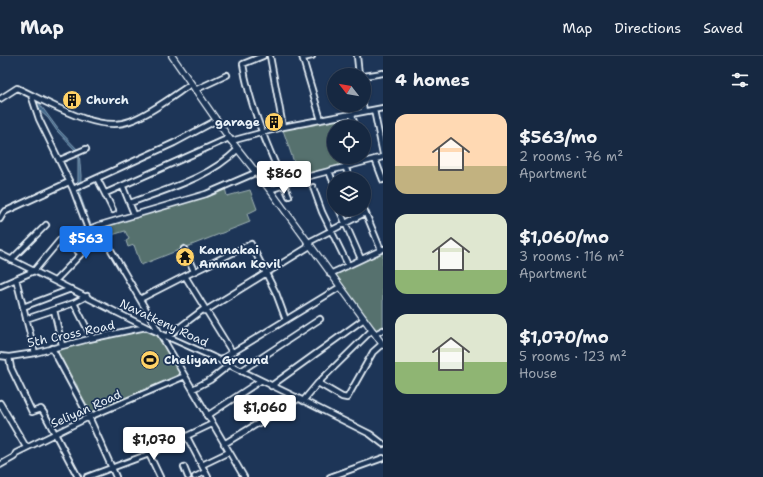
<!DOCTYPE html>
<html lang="en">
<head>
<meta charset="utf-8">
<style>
	body { margin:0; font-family:"Shantell Sans",sans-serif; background:#1f3048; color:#f1f3f6; height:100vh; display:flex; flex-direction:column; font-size:15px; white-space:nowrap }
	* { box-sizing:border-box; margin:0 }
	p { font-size:13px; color:#9ea6b1 }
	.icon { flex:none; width:22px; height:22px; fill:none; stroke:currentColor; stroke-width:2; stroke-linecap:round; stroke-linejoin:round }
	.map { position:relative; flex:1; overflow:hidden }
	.side { display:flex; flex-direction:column; background:#162841; width:380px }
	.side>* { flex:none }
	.needle { width:26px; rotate:301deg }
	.tools { position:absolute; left:327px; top:12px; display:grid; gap:8px }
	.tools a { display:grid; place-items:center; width:44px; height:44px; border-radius:50%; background:#162841; box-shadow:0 1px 3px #0004,0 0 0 1px #35445a; font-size:20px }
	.price { position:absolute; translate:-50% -34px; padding:0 9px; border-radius:4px; background:#fff; color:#222; font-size:13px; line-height:26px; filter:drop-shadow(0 1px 2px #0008) }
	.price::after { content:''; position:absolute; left:50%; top:24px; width:12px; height:9px; margin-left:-6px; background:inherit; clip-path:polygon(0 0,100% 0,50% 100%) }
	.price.on { background:#1a73e8; color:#fff }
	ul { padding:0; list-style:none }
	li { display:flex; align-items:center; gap:12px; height:100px; padding:0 12px }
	li span { display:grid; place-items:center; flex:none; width:112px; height:80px; border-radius:12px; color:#555 }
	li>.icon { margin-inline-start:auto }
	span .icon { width:48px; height:48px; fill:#fffc; stroke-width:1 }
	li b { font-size:17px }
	h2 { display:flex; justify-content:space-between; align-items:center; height:48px; padding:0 12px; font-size:17px }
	header { display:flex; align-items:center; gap:24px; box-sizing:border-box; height:56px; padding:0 20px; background:#162841; border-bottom:1px solid #35445a }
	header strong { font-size:19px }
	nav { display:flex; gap:22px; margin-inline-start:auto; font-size:14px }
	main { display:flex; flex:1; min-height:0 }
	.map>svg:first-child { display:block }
	.green { fill:#56716e; stroke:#9fb1b3 }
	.water { fill:#43688a; stroke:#859fb6 }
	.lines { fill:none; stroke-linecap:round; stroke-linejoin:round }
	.minor-casing { stroke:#e8f1f8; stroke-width:8 }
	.major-casing { stroke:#e8f1f8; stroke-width:8 }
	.minor { stroke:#1d3557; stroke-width:4.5 }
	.major { stroke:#1d3557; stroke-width:5.5 }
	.labels { text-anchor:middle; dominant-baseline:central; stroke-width:3.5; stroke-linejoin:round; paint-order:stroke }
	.poi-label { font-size:12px; font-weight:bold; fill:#e8f1f8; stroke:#1d3557; text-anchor:start }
	.street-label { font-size:12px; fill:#e8f1f8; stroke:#1d3557 }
</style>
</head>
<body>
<header>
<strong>Map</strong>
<nav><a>Map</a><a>Directions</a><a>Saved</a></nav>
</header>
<main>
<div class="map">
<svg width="383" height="421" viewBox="0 0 383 421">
	<rect width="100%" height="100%" fill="#1d3557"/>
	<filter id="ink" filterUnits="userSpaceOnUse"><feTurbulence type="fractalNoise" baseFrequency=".025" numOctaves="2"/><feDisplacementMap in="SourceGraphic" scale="8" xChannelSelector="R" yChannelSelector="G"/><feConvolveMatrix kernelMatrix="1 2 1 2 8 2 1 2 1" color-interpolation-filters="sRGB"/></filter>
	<g filter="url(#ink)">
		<!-- green -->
		<path class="green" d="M 351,60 L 354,71 L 334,71 L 334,101 L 360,101 L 360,105 L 299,121 L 283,74 Z
			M 225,132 L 227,140 L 250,134 L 257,153 L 247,158 L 250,166 L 141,209 L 134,189 L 128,191 L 126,185 L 129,183 L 125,175 L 112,179 L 101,171 Z
			M 383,196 L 383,272 L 376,276 L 336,219 L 338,216 Z
			M 148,273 L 154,276 L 158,281 L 179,315 L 177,322 L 136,342 L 86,358 L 77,329 L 64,311 L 55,294 Z"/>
		<!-- water -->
		<path class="water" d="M 39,47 L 58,73 L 79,95 L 81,120 L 80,139 L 91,169 L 87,166 L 78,139 L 78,103 L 77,96 L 57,75 L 48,62 L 39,54 L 37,49 Z"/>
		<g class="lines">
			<defs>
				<path id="minor" d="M 263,0 L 243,8 C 250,54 271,97 289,140
					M 270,0 L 283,71
					M 302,0 L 321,64
					M 357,0 L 359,19
					M 303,2 L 312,0
					M 364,20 L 383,17
					M 195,34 L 227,19
					M 31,39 L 39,63 L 73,133 L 88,173
					M 0,43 L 17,32 C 46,45 98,78 130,65 C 150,58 173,40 191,28
					M 363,49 L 364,55
					M 374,54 L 383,98
					M 352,58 L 355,71
					M 231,85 L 283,71 L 383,52
					M 375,103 L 383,124
					M 60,104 L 86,93
					M 345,110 L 350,123
					M 329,115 L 332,123
					M 97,122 L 113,154
					M 283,127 L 383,101
					M 123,131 L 134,158
					M 313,131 L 322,156 L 348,209
					M 73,133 L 174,87 L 217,64
					M 270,134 L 284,129
					M 106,137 L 229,82
					M 130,147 C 167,133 209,122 237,94
					M 339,153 L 361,203
					M 364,153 L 381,194
					M 0,163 L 4,156 L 69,126
					M 97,170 L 244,421
					M 307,187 L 365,157
					M 184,193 L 194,215
					M 0,198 L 146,271 L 213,301 L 306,346 L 370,378 L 383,388
					M 11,204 L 46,169
					M 330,218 L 383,193
					M 185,220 L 251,188 L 276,237 L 286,264
					M 16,223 L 35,297
					M 55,225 L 81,198 L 64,183
					M 0,230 L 34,215 L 60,184 L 97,170 L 206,138 L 255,117
					M 140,243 L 185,220 L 232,296
					M 74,247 L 92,282
					M 23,251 L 71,233
					M 54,254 L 62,289
					M 205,255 L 310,190
					M 26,263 L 74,247 L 87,240
					M 375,278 L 383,274
					M 168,280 L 204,253
					M 52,292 L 89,361 L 116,421
					M 0,300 L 9,301 L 35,297 L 89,283 L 146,271
					M 9,301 L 11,312 L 32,356 L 41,353 L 44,357 L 78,421
					M 220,304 L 340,231
					M 241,315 L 320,263
					M 318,327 L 342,341 L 347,342 L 373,296 L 382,288
					M 271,330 L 364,263
					M 193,333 L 210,324 L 229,309
					M 303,345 L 318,327 L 372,274
					M 0,347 L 26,391
					M 207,360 L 260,325
					M 187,381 L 208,421
					M 224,388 L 298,343
					M 149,398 L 160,421
					M 0,409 L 14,401 L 16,397 L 89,361 L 185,320
					M 202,409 L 229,396
					M 184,411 L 188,421
					M 87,421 L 149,398 L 212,368
					M 195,421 L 205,416
					M 330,421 L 383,402"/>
				<path id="major" d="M 172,0 L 229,82 L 270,134 L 383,289"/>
			</defs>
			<!-- minor casing -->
			<use href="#minor" class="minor-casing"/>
			<!-- major casing -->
			<use href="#major" class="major-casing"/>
			<!-- minor -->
			<use href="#minor" class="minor"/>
			<!-- major -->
			<use href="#major" class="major"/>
		</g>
	</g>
	<!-- icons -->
	<defs>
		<symbol id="building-disc" viewBox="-11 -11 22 22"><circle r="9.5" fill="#ffd166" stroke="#1d3557"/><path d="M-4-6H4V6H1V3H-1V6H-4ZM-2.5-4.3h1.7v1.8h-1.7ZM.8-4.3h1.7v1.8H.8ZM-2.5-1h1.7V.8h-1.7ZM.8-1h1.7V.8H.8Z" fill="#111"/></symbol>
		<symbol id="temple-disc" viewBox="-11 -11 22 22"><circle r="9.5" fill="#ffd166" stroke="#1d3557"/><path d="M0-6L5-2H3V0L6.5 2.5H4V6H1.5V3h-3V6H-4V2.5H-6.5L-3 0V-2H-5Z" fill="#111"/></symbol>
		<symbol id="stadium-disc" viewBox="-11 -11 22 22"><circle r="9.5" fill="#ffd166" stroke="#1d3557"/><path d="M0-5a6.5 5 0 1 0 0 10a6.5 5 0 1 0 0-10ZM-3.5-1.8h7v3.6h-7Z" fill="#111"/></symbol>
	</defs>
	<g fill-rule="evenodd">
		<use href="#building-disc" x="61" y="33" width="22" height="22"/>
		<use href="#building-disc" x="263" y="55" width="22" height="22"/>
		<use href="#temple-disc" x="174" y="190" width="22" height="22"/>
		<use href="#stadium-disc" x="139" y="293" width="22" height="22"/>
	</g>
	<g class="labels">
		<!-- poi labels -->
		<g class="poi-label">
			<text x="86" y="44">Church</text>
			<text x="260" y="66" text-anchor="end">garage</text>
			<text x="199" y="194">Kannakai<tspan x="199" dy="14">Amman Kovil</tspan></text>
			<text x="164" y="304">Cheliyan Ground</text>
		</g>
		<!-- street labels -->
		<g class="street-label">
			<text transform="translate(164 267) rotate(25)">Navatkeny Road</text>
			<text transform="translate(71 278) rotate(-12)">5th Cross Road</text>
			<text transform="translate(86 353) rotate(-24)">Seliyan Road</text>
		</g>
	</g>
</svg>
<div class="tools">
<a><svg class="needle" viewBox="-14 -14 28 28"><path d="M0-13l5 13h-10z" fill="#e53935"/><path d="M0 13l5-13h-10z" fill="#9ea6b1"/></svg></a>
<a><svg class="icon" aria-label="locate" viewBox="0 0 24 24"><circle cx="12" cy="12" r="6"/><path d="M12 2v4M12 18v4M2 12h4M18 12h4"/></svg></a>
<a><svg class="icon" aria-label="layers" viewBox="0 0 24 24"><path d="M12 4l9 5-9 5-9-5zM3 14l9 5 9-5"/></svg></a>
</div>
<b class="price" style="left:284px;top:139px">$860</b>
<b class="price on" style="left:86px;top:204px">$563</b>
<b class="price" style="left:265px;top:373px">$1,060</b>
<b class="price" style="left:154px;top:405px">$1,070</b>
</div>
<section class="side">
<h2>4 homes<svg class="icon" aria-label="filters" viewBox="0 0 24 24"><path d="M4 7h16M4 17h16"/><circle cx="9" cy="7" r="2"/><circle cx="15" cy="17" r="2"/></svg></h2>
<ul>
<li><span style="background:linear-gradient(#ffd9b3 65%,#c2b280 0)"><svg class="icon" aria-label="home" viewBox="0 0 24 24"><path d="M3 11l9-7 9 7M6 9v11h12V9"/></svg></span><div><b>$563/mo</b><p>2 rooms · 76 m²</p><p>Apartment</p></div></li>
<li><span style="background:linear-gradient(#dfe7d0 70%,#8fb573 0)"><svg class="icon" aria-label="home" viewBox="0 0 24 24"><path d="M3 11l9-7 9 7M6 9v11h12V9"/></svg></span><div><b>$1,060/mo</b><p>3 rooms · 116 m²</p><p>Apartment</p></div></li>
<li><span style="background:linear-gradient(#dfe7d0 60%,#8fb573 0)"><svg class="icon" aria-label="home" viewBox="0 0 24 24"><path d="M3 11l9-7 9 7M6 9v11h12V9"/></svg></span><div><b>$1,070/mo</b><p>5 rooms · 123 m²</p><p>House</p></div></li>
</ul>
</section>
</main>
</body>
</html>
